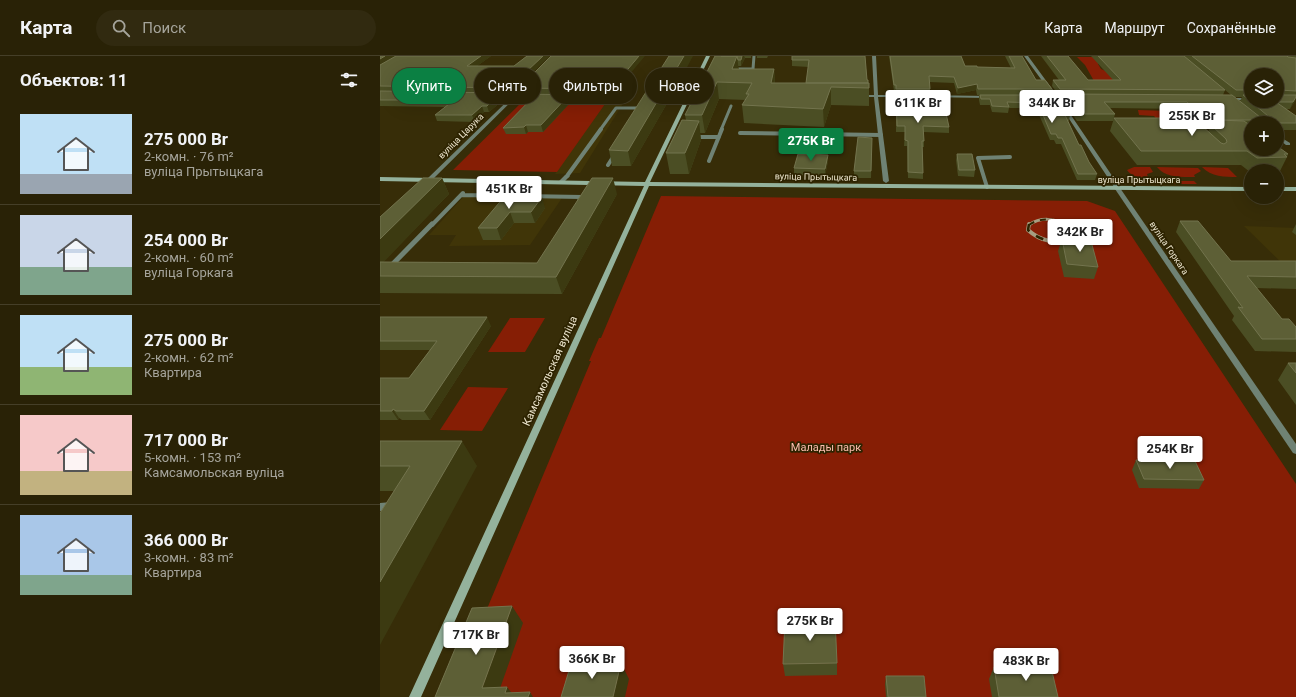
<!DOCTYPE html>
<html lang="ru">
<head>
<meta charset="utf-8">
<style>
	body { margin:0; font-family:Roboto,sans-serif; background:#312a10; color:#f1f3f6; height:100vh; display:flex; flex-direction:column; font-size:15px; white-space:nowrap }
	* { box-sizing:border-box; margin:0 }
	p { font-size:13px; color:#a5a49b }
	.icon { flex:none; width:22px; height:22px; fill:none; stroke:currentColor; stroke-width:2; stroke-linecap:round; stroke-linejoin:round }
	.map { position:relative; flex:1; overflow:hidden }
	.panel { display:flex; flex-direction:column; background:#292206; width:380px }
	.panel>* { flex:none }
	.banner { position:absolute; left:12px; top:12px; width:380px; height:36px; display:flex; gap:8px }
	.controls { position:absolute; left:864px; top:12px; display:grid; gap:8px }
	.controls a { display:grid; place-items:center; width:40px; height:40px; border-radius:50%; background:#292206; box-shadow:0 4px 16px #0002,0 0 0 1px #453f28; font-size:20px }
	.price { position:absolute; translate:-50% -34px; padding:0 9px; border-radius:4px; background:#fff; color:#222; font-size:13px; line-height:26px; filter:drop-shadow(0 1px 2px #0008) }
	.price::after { content:''; position:absolute; left:50%; top:24px; width:12px; height:9px; margin-left:-6px; background:inherit; clip-path:polygon(0 0,100% 0,50% 100%) }
	.price.selected { background:#0b8043; color:#fff }
	ul { padding:0; list-style:none }
	li { display:flex; align-items:center; gap:12px; height:100px; padding:0 20px }
	li+li { border-top:1px solid #453f28 }
	li span { display:grid; place-items:center; flex:none; width:112px; height:80px; border-radius:0px; color:#555 }
	li>.icon { margin-inline-start:auto }
	span .icon { width:48px; height:48px; fill:#fffc; stroke-width:1 }
	li b { font-size:17px }
	h2 { display:flex; justify-content:space-between; align-items:center; height:48px; padding:0 20px; font-size:17px }
	.tag { padding:0 14px; border-radius:18px; background:#292206; box-shadow:0 4px 16px #0002,0 0 0 1px #453f28; font-size:14px; line-height:36px }
	.tag.selected { background:#0b8043; color:#fff }
	header { display:flex; align-items:center; gap:24px; box-sizing:border-box; height:56px; padding:0 20px; background:#292206; border-bottom:1px solid #453f28 }
	header strong { font-size:19px }
	nav { display:flex; gap:22px; margin-inline-start:auto; font-size:14px }
	.search { width:280px; height:36px; background:#312a10; display:flex; align-items:center; gap:10px; box-sizing:border-box; padding:0 14px; border-radius:22px; color:#a5a49b; font-size:15px }
	main { display:flex; flex:1; min-height:0 }
	.map>svg:first-child { display:block }
	.built { fill:#403508 }
	.green { fill:#861e05 }
	.lines { fill:none; stroke-linecap:round; stroke-linejoin:round }
	.service-far3 { stroke:#6f8274; stroke-width:3 }
	.service-far2 { stroke:#6f8274; stroke-width:4 }
	.service-far1 { stroke:#6f8274; stroke-width:5 }
	.service { stroke:#6f8274; stroke-width:8 }
	.minor { fill:#6f8274; fill-rule:evenodd }
	.tertiary { fill:#6f8274; fill-rule:evenodd }
	.secondary { fill:#94b29c; fill-rule:evenodd }
	.rail-far1-casing { stroke:#a69e81; stroke-width:3 }
	.rail-casing { stroke:#a69e81; stroke-width:4 }
	.rail-far1 { stroke:#2d2300; stroke-width:2; stroke-dasharray:6; stroke-linecap:butt }
	.rail { stroke:#2d2300; stroke-width:2.5; stroke-dasharray:8; stroke-linecap:butt }
	.wall { fill:#4b4e24; fill-rule:evenodd }
	.shaded-wall { fill:#3c3a11 }
	.building { fill:#5d5f36; stroke:#73744e }
	.labels { text-anchor:middle; dominant-baseline:central; stroke-width:3.5; stroke-linejoin:round; paint-order:stroke }
	.far-street-label { font-size:9px; fill:#ede6ce; stroke:#2d2300 }
	.street-label { font-size:11px; fill:#ede6ce; stroke:#2d2300 }
	.park-label { font-size:11px; fill:#fbbdae; stroke:#2d2300 }
</style>
</head>
<body>
<header>
<strong>Карта</strong>
<div class="search"><svg class="icon" aria-label="search" viewBox="0 0 24 24"><circle cx="10" cy="10" r="6"/><path d="M15 15l6 6"/></svg>Поиск</div>
<nav><a>Карта</a><a>Маршрут</a><a>Сохранённые</a></nav>
</header>
<main>
<section class="panel">
<h2>Объектов: 11<svg class="icon" aria-label="filters" viewBox="0 0 24 24"><path d="M4 7h16M4 17h16"/><circle cx="9" cy="7" r="2"/><circle cx="15" cy="17" r="2"/></svg></h2>
<ul>
<li><span style="background:linear-gradient(#bfe0f5 75%,#9aa5b1 0)"><svg class="icon" aria-label="home" viewBox="0 0 24 24"><path d="M3 11l9-7 9 7M6 9v11h12V9"/></svg></span><div><b>275 000 Br</b><p>2-комн. · 76 m²</p><p>вуліца Прытыцкага</p></div></li>
<li><span style="background:linear-gradient(#c9d6e8 65%,#7fa58c 0)"><svg class="icon" aria-label="home" viewBox="0 0 24 24"><path d="M3 11l9-7 9 7M6 9v11h12V9"/></svg></span><div><b>254 000 Br</b><p>2-комн. · 60 m²</p><p>вуліца Горкага</p></div></li>
<li><span style="background:linear-gradient(#bfe0f5 65%,#8fb573 0)"><svg class="icon" aria-label="home" viewBox="0 0 24 24"><path d="M3 11l9-7 9 7M6 9v11h12V9"/></svg></span><div><b>275 000 Br</b><p>2-комн. · 62 m²</p><p>Квартира</p></div></li>
<li><span style="background:linear-gradient(#f6c9c9 70%,#c2b280 0)"><svg class="icon" aria-label="home" viewBox="0 0 24 24"><path d="M3 11l9-7 9 7M6 9v11h12V9"/></svg></span><div><b>717 000 Br</b><p>5-комн. · 153 m²</p><p>Камсамольская вуліца</p></div></li>
<li><span style="background:linear-gradient(#a9c7e8 75%,#7fa58c 0)"><svg class="icon" aria-label="home" viewBox="0 0 24 24"><path d="M3 11l9-7 9 7M6 9v11h12V9"/></svg></span><div><b>366 000 Br</b><p>3-комн. · 83 m²</p><p>Квартира</p></div></li>
</ul>
</section>
<div class="map">
<svg width="916" height="641" viewBox="0 0 916 641">
	<rect width="100%" height="100%" fill="#372d08"/>
	<!-- built -->
	<path class="built" d="M 250,13 L 252,33 L 200,117 L 175,118 L 224,48 L 143,45 L 147,42 Z
		M 84,140 L 182,142 L 150,189 L 69,190 L 76,179 L 49,179 Z
		M 864,170 L 916,172 L 916,216 L 911,216 Z"/>
	<!-- green -->
	<path class="green" d="M 697,1 L 718,1 L 720,5 L 718,8 L 721,13 L 728,16 L 787,22 L 714,25 L 705,9 Z
		M 143,45 L 225,48 L 177,116 L 73,114 Z
		M 758,54 L 850,57 L 853,61 L 806,61 L 821,72 L 784,71 L 774,60 L 759,59 Z
		M 754,111 L 770,111 L 773,116 L 767,118 L 768,121 C 760,122 752,121 747,114 Z
		M 777,111 L 818,112 L 821,115 L 814,119 L 815,121 C 802,121 785,122 777,111 Z
		M 822,111 L 848,112 L 857,121 C 845,121 831,121 822,111 Z
		M 753,125 L 814,125 L 817,128 L 756,128 Z
		M 281,140 L 707,145 L 735,155 L 916,428 L 916,641 L 70,641 L 211,305 L 209,305 L 219,282 L 221,282 Z
		M 130,262 L 165,262 L 145,296 L 108,296 Z
		M 88,331 L 128,332 L 102,375 L 60,374 Z"/>
	<g class="lines">
		<!-- service-far3 -->
		<path class="service-far3" d="M 351,13 L 373,13 L 374,0
			M 220,74 L 236,52 L 263,52
			M 341,74 L 351,50"/>
		<!-- service-far2 -->
		<path class="service-far2" d="M 360,77 L 501,79
			M 314,81 L 339,81
			M 329,105 L 342,73
			M 228,109 L 235,98
			M 187,120 L 221,73
			M 607,131 L 598,102 L 630,101
			M 81,139 L 202,141 L 199,145
			M 52,169 L 83,137"/>
		<!-- service-far1 -->
		<path class="service-far1" d="M 0,221 L 52,168"/>
		<!-- service -->
		<path class="service" d="M 0,451 L 12,450"/>
		<!-- minor -->
		<path class="minor" d="M 492,0 L 496,0 L 498,39 L 526,39 L 528,40 L 526,41 L 498,41 L 509,125 L 506,127 L 503,125 L 494,41 L 480,41 L 478,40 L 480,39 L 494,39 Z
			M 644,0 L 648,0 L 678,41 L 695,41 L 696,42 L 694,43 L 680,43 L 741,133 L 740,134 L 736,134 L 676,43 L 667,43 L 667,41 L 674,41 Z
			M 146,27 L 149,28 L 52,124 L 48,124 L 48,122 Z
			M 539,39 L 610,40 L 612,41 L 610,42 L 540,41 L 539,41 Z
			M 845,42 L 871,42 L 871,44 L 845,44 Z
			M 897,79 L 910,87 L 910,89 L 906,89 L 897,82 Z
			M 185,119 L 190,120 L 183,127 L 179,127 L 179,125 Z"/>
		<!-- tertiary -->
		<path class="tertiary" d="M 736,132 L 740,132 L 916,388 L 916,398 L 913,397 L 735,133 Z"/>
		<!-- secondary -->
		<path class="secondary" d="M 326,0 L 330,0 L 270,126 L 871,131 L 871,135 L 269,130 L 41,641 L 29,641 L 264,130 L 0,125 L 0,121 L 265,126 Z
			M 897,131 L 916,131 L 916,135 L 897,135 Z"/>
		<defs>
			<path id="rail-far1" d="M 649,169 C 660,161 675,162 687,169"/>
			<path id="rail" d="M 649,168 L 648,174 C 659,184 677,190 690,181 L 693,176 L 685,168"/>
		</defs>
		<!-- rail-far1 casing -->
		<use href="#rail-far1" class="rail-far1-casing"/>
		<!-- rail casing -->
		<use href="#rail" class="rail-casing"/>
		<!-- rail-far1 -->
		<use href="#rail-far1" class="rail-far1"/>
		<!-- rail -->
		<use href="#rail" class="rail"/>
	</g>
	<!-- wall -->
	<path class="wall" d="M 0,0 L 111,0 L 97,10 L 134,10 L 131,38 L 124,38 L 125,43 L 122,45 L 109,56 L 104,56 L 95,66 L 57,65 L 55,59 L 65,51 L 0,50 Z
		M 335,0 L 371,0 L 371,2 L 365,2 L 361,10 L 358,10 L 359,13 L 394,13 L 395,27 L 426,27 L 429,11 L 412,10 L 412,4 L 485,0 L 487,24 L 489,32 L 489,50 L 451,49 L 444,71 L 364,67 L 362,49 L 366,44 L 339,43 L 325,77 L 320,77 L 321,84 L 309,118 L 290,118 L 286,97 L 306,64 L 305,59 Z
		M 377,0 L 388,0 L 387,2 L 377,2 Z
		M 509,0 L 581,0 L 585,10 L 597,11 L 631,12 L 625,0 L 642,0 L 656,24 L 672,33 L 671,39 L 690,59 L 689,65 L 688,65 L 699,89 L 709,106 L 717,118 L 715,124 L 697,124 L 681,88 L 676,88 L 674,84 L 670,84 L 656,52 L 629,52 L 628,57 L 612,56 L 610,49 L 600,49 L 599,44 L 599,39 L 597,39 L 596,34 L 577,38 L 574,27 L 549,26 L 550,33 L 550,39 L 516,39 L 516,35 L 514,35 Z
		M 661,0 L 688,0 L 708,24 L 733,24 L 711,0 L 916,0 L 916,43 L 910,53 L 906,53 L 916,60 L 916,74 L 897,74 L 897,67 L 871,67 L 871,93 L 908,98 L 907,101 L 900,115 L 871,115 L 871,116 L 870,116 L 861,109 L 757,109 L 730,75 L 734,62 L 798,68 L 828,76 L 830,71 L 824,71 L 805,53 L 730,52 L 735,58 L 733,65 L 697,65 L 683,45 L 684,40 L 679,40 L 672,30 L 673,24 L 679,24 ZM 871,19 L 897,45 L 871,45 ZM 845,34 L 851,39 L 843,39 ZM 854,41 L 862,41 L 860,45 Z
		M 244,24 L 252,30 L 243,44 L 238,44 L 235,48 L 190,47 L 163,76 L 148,76 L 146,78 L 126,78 L 123,72 L 149,45 L 134,45 L 132,39 L 141,38 L 139,32 Z
		M 297,30 L 251,110 L 232,110 L 229,94 Z
		M 516,39 L 552,48 L 569,71 L 569,77 L 544,76 L 544,91 L 542,91 L 543,117 L 543,123 L 528,122 L 527,90 L 524,90 L 525,76 L 516,76 Z
		M 492,82 L 491,122 L 474,122 L 474,115 Z
		M 577,98 L 595,114 L 594,121 L 578,120 L 576,104 Z
		M 448,99 L 448,105 L 445,120 L 414,119 L 414,112 Z
		M 62,122 L 69,138 L 3,206 L 157,207 L 237,138 L 182,238 L 0,237 L 0,161 Z
		M 124,141 L 165,152 L 155,167 L 134,167 L 121,184 L 103,184 L 98,172 Z
		M 800,165 L 851,205 L 916,205 L 916,233 L 876,232 L 902,263 L 916,271 L 916,296 L 875,295 L 852,264 L 854,260 L 796,176 Z
		M 916,168 L 916,179 L 912,176 Z
		M 682,183 L 718,211 L 714,223 L 684,221 L 678,195 Z
		M 0,261 L 111,270 L 50,364 L 22,364 L 19,362 L 18,364 L 0,364 L 0,322 L 29,322 L 50,294 L 0,294 Z
		M 908,307 L 916,307 L 916,349 L 898,324 Z
		M 0,385 L 97,410 L 14,435 L 0,435 Z
		M 756,404 L 824,424 L 819,433 L 759,432 L 752,414 Z
		M 457,607 L 457,619 L 405,620 L 403,608 Z
		M 614,611 L 678,641 L 612,641 L 609,623 Z
		M 506,620 L 546,641 L 506,641 L 505,628 Z"/>
	<!-- shaded-wall -->
	<path class="shaded-wall" d="M 5,0 L 17,0 L 0,10 L 0,3 Z
		M 101,0 L 111,0 L 89,16 L 87,10 Z
		M 163,0 L 170,0 L 131,38 L 129,32 Z
		M 259,0 L 265,0 L 239,31 L 238,25 Z
		M 304,0 L 313,0 L 297,30 L 251,110 L 248,95 Z
		M 357,0 L 359,16 L 352,13 Z
		M 362,0 L 364,0 L 365,2 L 361,10 L 361,4 Z
		M 394,13 L 395,30 L 391,27 Z
		M 250,24 L 252,30 L 243,44 L 241,38 Z
		M 337,26 L 339,43 L 325,77 L 322,59 Z
		M 597,28 L 596,34 L 577,38 L 578,32 Z
		M 451,31 L 451,49 L 444,71 L 443,53 Z
		M 123,37 L 125,43 L 122,45 L 109,56 L 107,50 L 119,38 Z
		M 237,38 L 238,44 L 235,48 L 234,42 Z
		M 188,40 L 190,47 L 163,76 L 161,69 Z
		M 916,41 L 915,46 L 910,53 L 913,46 Z
		M 102,50 L 104,56 L 95,66 L 92,59 Z
		M 319,65 L 321,84 L 309,118 L 305,97 Z
		M 146,69 L 148,76 L 146,78 L 144,71 Z
		M 448,99 L 448,105 L 445,120 L 445,113 Z
		M 62,122 L 69,138 L 0,210 L 0,183 Z
		M 233,122 L 237,138 L 182,238 L 176,221 Z
		M 162,141 L 165,152 L 155,167 L 151,156 Z
		M 130,156 L 134,167 L 121,184 L 117,172 Z
		M 107,261 L 111,270 L 50,364 L 44,355 Z
		M 13,353 L 19,362 L 18,364 L 12,355 Z
		M 82,385 L 97,410 L 0,589 L 0,526 Z
		M 132,550 L 143,567 L 117,641 L 102,632 Z
		M 241,607 L 249,623 L 245,641 L 233,641 Z
		M 127,631 L 135,641 L 125,637 Z
		M 150,636 L 153,641 L 148,641 Z"/>
	<!-- building -->
	<path class="building" d="M 0,0 L 5,0 L 0,3 Z
		M 16,0 L 101,0 L 87,10 L 134,10 L 147,0 L 163,0 L 129,32 L 0,30 L 0,9 Z
		M 171,0 L 259,0 L 238,25 L 250,24 L 241,38 L 237,38 L 234,42 L 188,40 L 161,69 L 146,69 L 144,71 L 123,72 L 155,39 L 132,39 L 133,38 L 215,39 L 218,36 L 216,33 L 139,32 Z
		M 289,0 L 304,0 L 248,95 L 229,94 Z
		M 335,0 L 357,0 L 352,13 L 394,13 L 391,27 L 489,27 L 489,32 L 451,31 L 443,53 L 362,49 L 369,38 L 366,38 L 372,27 L 337,26 L 322,59 L 305,59 Z
		M 341,0 L 362,0 L 361,4 L 358,4 L 357,0 Z
		M 412,0 L 485,0 L 487,24 L 488,24 L 488,27 L 426,27 L 429,4 L 412,4 Z
		M 510,0 L 581,0 L 585,10 L 597,10 L 597,11 L 635,12 L 629,0 L 642,0 L 656,24 L 665,24 L 672,33 L 598,33 L 597,28 L 578,32 L 574,21 L 549,20 L 550,33 L 516,33 L 516,29 L 514,29 Z
		M 667,0 L 688,0 L 708,24 L 741,24 L 718,0 L 804,0 L 845,34 L 680,33 L 673,24 L 686,24 Z
		M 812,0 L 907,0 L 908,1 L 916,2 L 916,35 L 899,34 L 900,39 L 916,39 L 916,41 L 913,46 L 896,46 L 916,60 L 916,67 L 877,67 L 874,64 L 827,64 L 807,46 L 724,46 L 735,58 L 698,58 L 684,38 L 852,39 L 880,61 L 886,62 L 888,60 L 863,39 L 871,39 L 871,45 L 897,45 L 897,19 L 871,19 L 871,34 L 856,34 Z
		M 0,35 L 123,37 L 119,38 L 107,50 L 102,50 L 92,59 L 55,59 L 74,44 L 0,44 Z
		M 516,39 L 551,39 L 552,48 L 564,48 L 569,71 L 543,70 L 544,85 L 542,85 L 543,117 L 528,116 L 528,85 L 525,84 L 525,70 L 517,70 Z
		M 600,39 L 676,39 L 690,59 L 685,59 L 699,89 L 701,89 L 709,106 L 717,118 L 698,118 L 682,82 L 678,82 L 676,78 L 671,78 L 658,47 L 627,46 L 629,51 L 612,50 L 610,43 L 601,43 Z
		M 734,62 L 791,62 L 798,68 L 821,69 L 841,87 L 844,88 L 847,86 L 846,83 L 831,69 L 835,69 L 833,67 L 839,67 L 837,64 L 864,65 L 871,70 L 871,93 L 897,93 L 897,90 L 908,98 L 904,98 L 907,101 L 877,102 L 867,95 L 761,95 Z
		M 302,64 L 319,65 L 305,97 L 286,97 Z
		M 478,81 L 492,82 L 491,115 L 474,115 Z
		M 418,98 L 448,99 L 445,113 L 414,112 Z
		M 577,98 L 592,98 L 595,114 L 579,114 Z
		M 43,122 L 62,122 L 0,183 L 0,161 Z
		M 212,122 L 233,122 L 176,221 L 0,220 L 0,206 L 157,207 Z
		M 124,141 L 162,141 L 151,156 L 130,156 L 117,172 L 98,172 Z
		M 800,165 L 818,165 L 851,205 L 916,205 L 916,221 L 867,220 L 902,263 L 909,263 L 916,271 L 916,283 L 882,283 L 858,251 L 863,252 Z
		M 682,183 L 711,185 L 718,211 L 687,208 Z
		M 0,261 L 107,261 L 44,355 L 16,355 L 13,353 L 12,355 L 0,355 L 0,322 L 29,322 L 57,285 L 0,285 Z
		M 908,307 L 916,307 L 916,317 Z
		M 0,385 L 82,385 L 0,526 L 0,457 L 30,410 L 0,410 Z
		M 756,404 L 815,405 L 824,424 L 764,423 Z
		M 132,550 L 102,632 L 127,631 L 125,637 L 150,636 L 148,641 L 55,641 L 92,552 Z
		M 455,562 L 457,607 L 403,608 L 405,564 Z
		M 241,607 L 233,641 L 181,641 L 191,608 Z
		M 614,611 L 671,611 L 678,641 L 619,641 Z
		M 506,620 L 544,620 L 546,641 L 508,641 Z"/>
	<g class="labels">
		<!-- far-street labels -->
		<g class="far-street-label">
			<text transform="translate(81 80) rotate(-45)">вуліца Царука</text>
			<text transform="translate(436 121) rotate(1)">вуліца Прытыцкага</text>
			<text x="759" y="124">вуліца Прытыцкага</text>
			<text transform="translate(789 192) rotate(56)">вуліца Горкага</text>
		</g>
		<!-- street labels -->
		<g class="street-label">
			<text transform="translate(170 315) rotate(-66)">Камсамольская вуліца</text>
		</g>
		<!-- park labels -->
		<g class="park-label">
			<text x="446" y="391">Малады парк</text>
		</g>
	</g>
</svg>
<div class="controls">
<a><svg class="icon" aria-label="layers" viewBox="0 0 24 24"><path d="M12 4l9 5-9 5-9-5zM3 14l9 5 9-5"/></svg></a>
<a>+</a>
<a>−</a>
</div>
<b class="price" style="left:538px;top:68px">611K Br</b>
<b class="price" style="left:672px;top:68px">344K Br</b>
<b class="price" style="left:812px;top:81px">255K Br</b>
<b class="price selected" style="left:431px;top:106px">275K Br</b>
<b class="price" style="left:129px;top:154px">451K Br</b>
<b class="price" style="left:700px;top:197px">342K Br</b>
<b class="price" style="left:790px;top:414px">254K Br</b>
<b class="price" style="left:430px;top:586px">275K Br</b>
<b class="price" style="left:96px;top:600px">717K Br</b>
<b class="price" style="left:212px;top:624px">366K Br</b>
<b class="price" style="left:646px;top:626px">483K Br</b>
<div class="banner">
<a class="tag selected">Купить</a>
<a class="tag">Снять</a>
<a class="tag">Фильтры</a>
<a class="tag">Новое</a>
</div>
</div>
</main>
</body>
</html>
